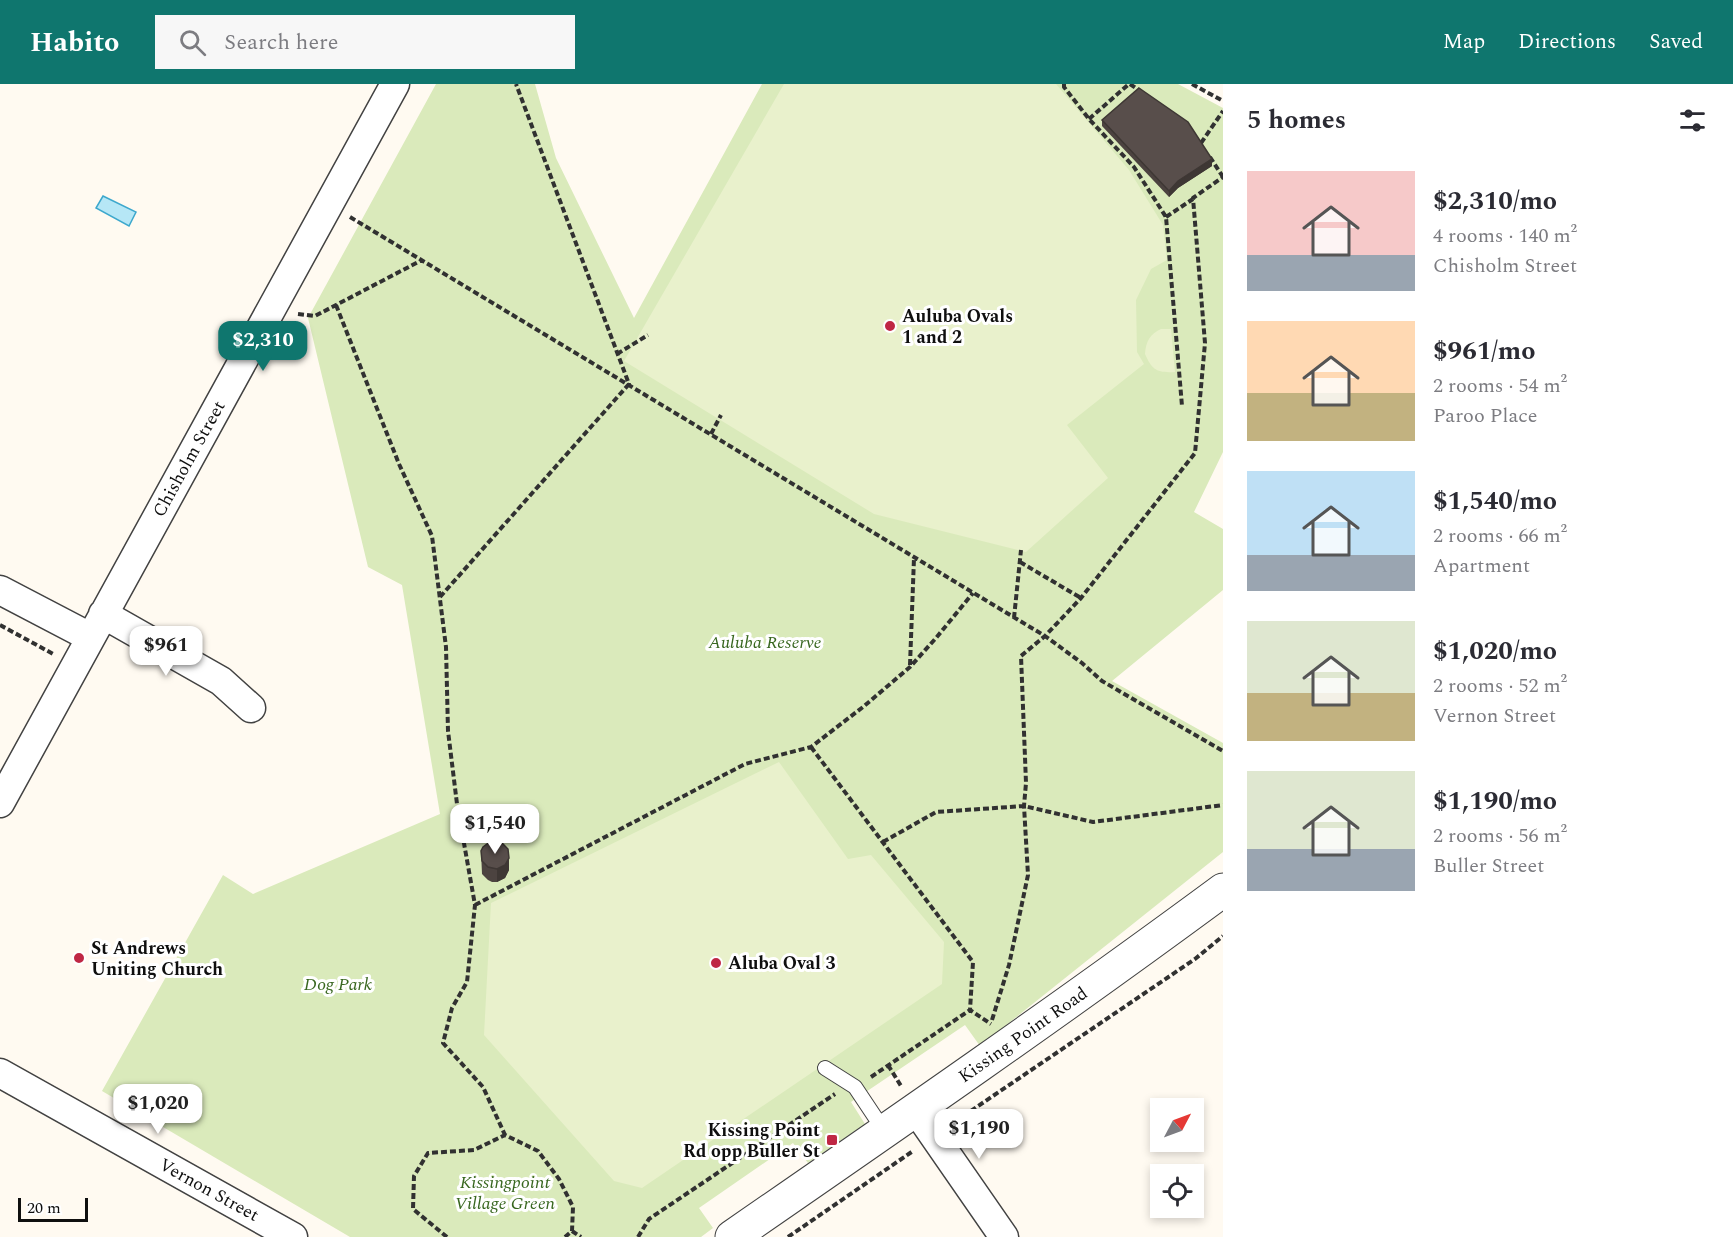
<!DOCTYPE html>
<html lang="en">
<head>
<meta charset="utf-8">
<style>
	body { margin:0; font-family:Spectral,serif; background:#f7f7f7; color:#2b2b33; height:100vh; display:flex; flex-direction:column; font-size:22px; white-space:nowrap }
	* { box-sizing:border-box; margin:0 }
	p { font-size:20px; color:#7c7c81 }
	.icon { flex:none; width:33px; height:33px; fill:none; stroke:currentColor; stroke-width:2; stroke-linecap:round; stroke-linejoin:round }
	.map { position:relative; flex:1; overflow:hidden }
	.side { display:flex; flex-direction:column; background:#fff; width:510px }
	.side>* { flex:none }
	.needle { width:39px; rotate:49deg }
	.fabs { position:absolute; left:1150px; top:1014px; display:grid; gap:12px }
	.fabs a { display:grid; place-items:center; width:54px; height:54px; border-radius:0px; background:#fff; box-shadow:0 3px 9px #0003; font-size:30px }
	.scale { position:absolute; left:18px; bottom:15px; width:70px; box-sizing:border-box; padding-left:6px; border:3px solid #0f0f0f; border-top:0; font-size:16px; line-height:21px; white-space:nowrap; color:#0f0f0f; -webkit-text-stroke:4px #fff; paint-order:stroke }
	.price { position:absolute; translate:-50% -51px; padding:0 14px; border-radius:12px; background:#fff; color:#222; font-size:20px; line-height:39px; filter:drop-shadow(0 2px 3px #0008) }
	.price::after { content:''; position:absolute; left:50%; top:36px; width:18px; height:14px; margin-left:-9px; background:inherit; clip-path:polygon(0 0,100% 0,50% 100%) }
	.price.selected { background:#0f766e; color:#fff }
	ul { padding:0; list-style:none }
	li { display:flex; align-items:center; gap:18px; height:150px; padding:0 24px }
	li span { display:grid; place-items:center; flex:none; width:168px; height:120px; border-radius:0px; color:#555 }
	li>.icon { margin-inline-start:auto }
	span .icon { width:72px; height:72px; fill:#fffc; stroke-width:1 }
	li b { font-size:26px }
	h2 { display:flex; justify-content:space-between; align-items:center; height:72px; padding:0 24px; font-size:26px }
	header { display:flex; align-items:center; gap:36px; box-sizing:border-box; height:84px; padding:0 30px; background:#0f766e; color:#fff }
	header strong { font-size:28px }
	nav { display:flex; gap:33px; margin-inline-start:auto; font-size:21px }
	.search { width:420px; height:54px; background:#f7f7f7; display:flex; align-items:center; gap:15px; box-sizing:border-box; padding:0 21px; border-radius:0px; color:#7c7c81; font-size:22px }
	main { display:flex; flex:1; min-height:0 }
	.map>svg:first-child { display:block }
	.green { fill:#daeabb }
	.pitch { fill:#e9f1cc }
	.water { fill:#b6e7f6; stroke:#3da8cd; stroke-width:1.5 }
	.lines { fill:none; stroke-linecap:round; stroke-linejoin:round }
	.service-casing { stroke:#424242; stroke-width:16 }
	.minor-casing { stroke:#424242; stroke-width:31 }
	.tertiary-casing { stroke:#424242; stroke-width:35 }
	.path { stroke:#313131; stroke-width:4; stroke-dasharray:6 3; stroke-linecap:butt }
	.service { stroke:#fff; stroke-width:14 }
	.minor { stroke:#fff; stroke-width:28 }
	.tertiary { stroke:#fff; stroke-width:33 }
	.wall { fill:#4c4340 }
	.shaded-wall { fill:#3e3734 }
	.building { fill:#584e4b; stroke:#3e3734; stroke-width:1.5 }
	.poi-dot { fill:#bf2744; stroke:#fff; stroke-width:2 }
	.labels { text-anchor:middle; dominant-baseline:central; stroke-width:6; stroke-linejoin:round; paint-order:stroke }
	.poi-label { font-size:18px; font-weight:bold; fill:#0f0f0f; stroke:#fff; text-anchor:start }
	.street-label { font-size:18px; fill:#0f0f0f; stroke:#fff }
	.park-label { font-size:18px; font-style:italic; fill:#38671f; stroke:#fff }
</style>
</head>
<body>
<header>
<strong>Habito</strong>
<div class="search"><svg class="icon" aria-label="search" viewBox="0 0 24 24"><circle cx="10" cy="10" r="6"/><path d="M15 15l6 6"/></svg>Search here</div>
<nav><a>Map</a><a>Directions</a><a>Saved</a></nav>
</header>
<main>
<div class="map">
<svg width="1223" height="1153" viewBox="0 0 1223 1153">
	<rect width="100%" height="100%" fill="#fffaf1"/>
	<!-- green -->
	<path class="green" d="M 436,0 L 535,0 L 556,74 L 634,234 L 762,0 L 1178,0 L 1223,24 L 1223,368 L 1194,428 L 1223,445 L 1223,506 L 1112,597 L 1223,659 L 1223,768 L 980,962 L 965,941 L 851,1018 L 865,1040 L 808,1079 L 793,1059 L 699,1124 L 713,1144 L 701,1153 L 350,1153 L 102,1007 L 223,791 L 253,810 L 440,730 L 402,501 L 368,483 L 308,234 Z"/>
	<!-- pitch -->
	<path class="pitch" d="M 784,0 L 1056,0 L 1129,86 L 1163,141 L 1167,176 L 1151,185 L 1136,216 L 1137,268 L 1144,280 L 1067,341 L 1108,394 L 1026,468 L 874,430 L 624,277 Z
		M 1161,245 L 1171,245 L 1175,288 C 1157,289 1152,286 1145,270 C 1146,257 1150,250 1161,245 Z
		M 779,678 L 848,775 L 871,771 L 944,858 L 942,900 L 642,1104 L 614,1097 L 484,951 L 491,819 Z"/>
	<!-- water -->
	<path class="water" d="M 103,112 L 136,128 L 129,142 L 96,124 Z"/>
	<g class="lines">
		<defs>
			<path id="service" d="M 825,984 L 855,1003 L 885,1048"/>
			<path id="minor" d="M 0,506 L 90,553
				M 103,530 L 221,597 L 251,624
				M 0,719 L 395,0
				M 0,989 L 293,1153
				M 916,1026 L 1004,1153"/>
			<path id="tertiary" d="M 732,1153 C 897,1039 1062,925 1223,806"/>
		</defs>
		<!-- service casing -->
		<use href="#service" class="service-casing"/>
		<!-- minor casing -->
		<use href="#minor" class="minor-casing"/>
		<!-- tertiary casing -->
		<use href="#tertiary" class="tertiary-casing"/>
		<!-- path -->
		<path class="path" d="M 1064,0 L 1064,3 L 1089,35 L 1134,83 L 1166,133 L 1182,322
			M 1130,0 L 1140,7
			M 1192,0 L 1223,17
			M 1089,35 L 1129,0
			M 1201,59 L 1223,27
			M 1210,73 L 1223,93
			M 350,133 L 1045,552 L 1082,579 L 1102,597 L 1223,667
			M 1166,133 L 1193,115
			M 336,221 L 399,380 L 432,452 L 446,563 L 448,647 L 457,720 L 475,821 L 467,898 L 452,924 L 443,959 L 483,1003 L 505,1051
			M 298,230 L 315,232 L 422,176
			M 617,270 L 648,251
			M 711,350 L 721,331
			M 1020,478 L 1081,514
			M 440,513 L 629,300 L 516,0
			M 1014,534 L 1021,466
			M 0,541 L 55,571
			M 910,581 L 914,474
			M 811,663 L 973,878 L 970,926
			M 883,758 L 936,728 L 1024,722 L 1093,738 L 1223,721
			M 475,821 L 745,680 L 811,663 L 863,623 L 910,583 L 936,554 L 973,509
			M 992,936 L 1009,881 L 1028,791 L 1024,722 L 1026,699 L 1021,572 L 1045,552 L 1081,514 L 1195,369 L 1205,259 L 1193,114 L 1223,93
			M 888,981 L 901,1002
			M 871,993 L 970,926 L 991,940
			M 956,1037 L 1195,875 L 1223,852
			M 572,1147 L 581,1153
			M 447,1153 L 413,1125 L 414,1092 L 428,1069 L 474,1066 L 505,1051 L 538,1067 L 559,1095 L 573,1123 L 572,1147 L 565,1153
			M 638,1153 L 649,1135 L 835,1010
			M 788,1153 L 913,1067"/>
		<!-- service -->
		<use href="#service" class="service"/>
		<!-- minor -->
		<use href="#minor" class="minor"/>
		<!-- tertiary -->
		<use href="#tertiary" class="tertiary"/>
	</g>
	<!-- wall -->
	<path class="wall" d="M 1102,36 L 1212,82 L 1178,104 L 1169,113 L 1102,42 Z
		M 481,767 L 509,786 L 505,794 L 497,798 L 492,798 L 488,796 L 482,790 Z"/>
	<!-- shaded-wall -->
	<path class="shaded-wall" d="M 1212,75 L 1212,82 L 1178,104 L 1169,113 L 1169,107 L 1178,97 Z
		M 509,774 L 509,786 L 505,794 L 497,798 L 497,785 Z"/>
	<!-- building -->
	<path class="building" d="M 1139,4 L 1188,38 L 1212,75 L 1178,97 L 1169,107 L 1102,36 Z
		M 491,757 L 501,758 L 508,765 L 509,774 L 505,781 L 497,785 L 488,783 L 482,777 L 481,767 L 483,763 Z"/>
	<!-- markers -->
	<g class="poi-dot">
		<circle cx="890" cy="242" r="6"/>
		<circle cx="79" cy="874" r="6"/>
		<circle cx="716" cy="879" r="6"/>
		<rect x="826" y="1050" width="12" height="12" rx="3"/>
	</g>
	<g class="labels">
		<!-- poi labels -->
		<g class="poi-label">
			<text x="902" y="232">Auluba Ovals<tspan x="902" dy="21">1 and 2</tspan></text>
			<text x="91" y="864">St Andrews<tspan x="91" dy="21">Uniting Church</tspan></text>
			<text x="728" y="879">Aluba Oval 3</text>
			<text x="820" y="1046" text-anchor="end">Kissing Point<tspan x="820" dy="21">Rd opp Buller St</tspan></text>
		</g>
		<!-- street labels -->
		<g class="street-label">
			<text transform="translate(189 375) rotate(-61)">Chisholm Street</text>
			<text transform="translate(1023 951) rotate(-35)">Kissing Point Road</text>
			<text transform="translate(209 1106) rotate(29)">Vernon Street</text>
		</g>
		<!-- park labels -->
		<g class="park-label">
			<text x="765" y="558">Auluba Reserve</text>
			<text x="338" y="900">Dog Park</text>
			<text x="505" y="1098">Kissingpoint<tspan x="505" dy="21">Village Green</tspan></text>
		</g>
	</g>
</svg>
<div class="fabs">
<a><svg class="needle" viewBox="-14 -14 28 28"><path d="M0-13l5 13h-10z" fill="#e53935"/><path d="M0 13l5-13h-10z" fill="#7c7c81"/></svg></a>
<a><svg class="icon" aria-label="locate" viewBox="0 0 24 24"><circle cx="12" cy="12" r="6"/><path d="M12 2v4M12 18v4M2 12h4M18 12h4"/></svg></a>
</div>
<div class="scale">20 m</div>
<b class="price selected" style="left:263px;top:288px">$2,310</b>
<b class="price" style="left:166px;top:593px">$961</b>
<b class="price" style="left:495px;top:771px">$1,540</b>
<b class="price" style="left:158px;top:1051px">$1,020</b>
<b class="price" style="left:979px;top:1076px">$1,190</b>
</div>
<section class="side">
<h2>5 homes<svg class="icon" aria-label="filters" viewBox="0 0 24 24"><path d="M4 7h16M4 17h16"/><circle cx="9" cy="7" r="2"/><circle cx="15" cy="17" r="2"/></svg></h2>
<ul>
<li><span style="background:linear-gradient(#f6c9c9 70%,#9aa5b1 0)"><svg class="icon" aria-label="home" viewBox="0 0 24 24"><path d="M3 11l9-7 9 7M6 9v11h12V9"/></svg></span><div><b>$2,310/mo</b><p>4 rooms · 140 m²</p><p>Chisholm Street</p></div></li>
<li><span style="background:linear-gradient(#ffd9b3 60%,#c2b280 0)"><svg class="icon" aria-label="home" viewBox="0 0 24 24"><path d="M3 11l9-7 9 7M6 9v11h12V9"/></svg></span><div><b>$961/mo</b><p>2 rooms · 54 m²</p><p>Paroo Place</p></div></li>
<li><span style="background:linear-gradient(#bfe0f5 70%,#9aa5b1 0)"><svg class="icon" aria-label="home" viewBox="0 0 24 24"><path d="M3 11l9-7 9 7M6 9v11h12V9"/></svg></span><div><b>$1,540/mo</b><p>2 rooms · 66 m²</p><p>Apartment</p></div></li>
<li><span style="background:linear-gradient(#dfe7d0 60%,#c2b280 0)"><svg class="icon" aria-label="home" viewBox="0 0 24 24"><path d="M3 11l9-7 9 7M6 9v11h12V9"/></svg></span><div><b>$1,020/mo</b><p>2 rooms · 52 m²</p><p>Vernon Street</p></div></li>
<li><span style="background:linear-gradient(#dfe7d0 65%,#9aa5b1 0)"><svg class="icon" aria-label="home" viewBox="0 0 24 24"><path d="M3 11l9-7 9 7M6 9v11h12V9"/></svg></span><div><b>$1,190/mo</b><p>2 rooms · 56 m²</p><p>Buller Street</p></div></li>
</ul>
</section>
</main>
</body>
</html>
